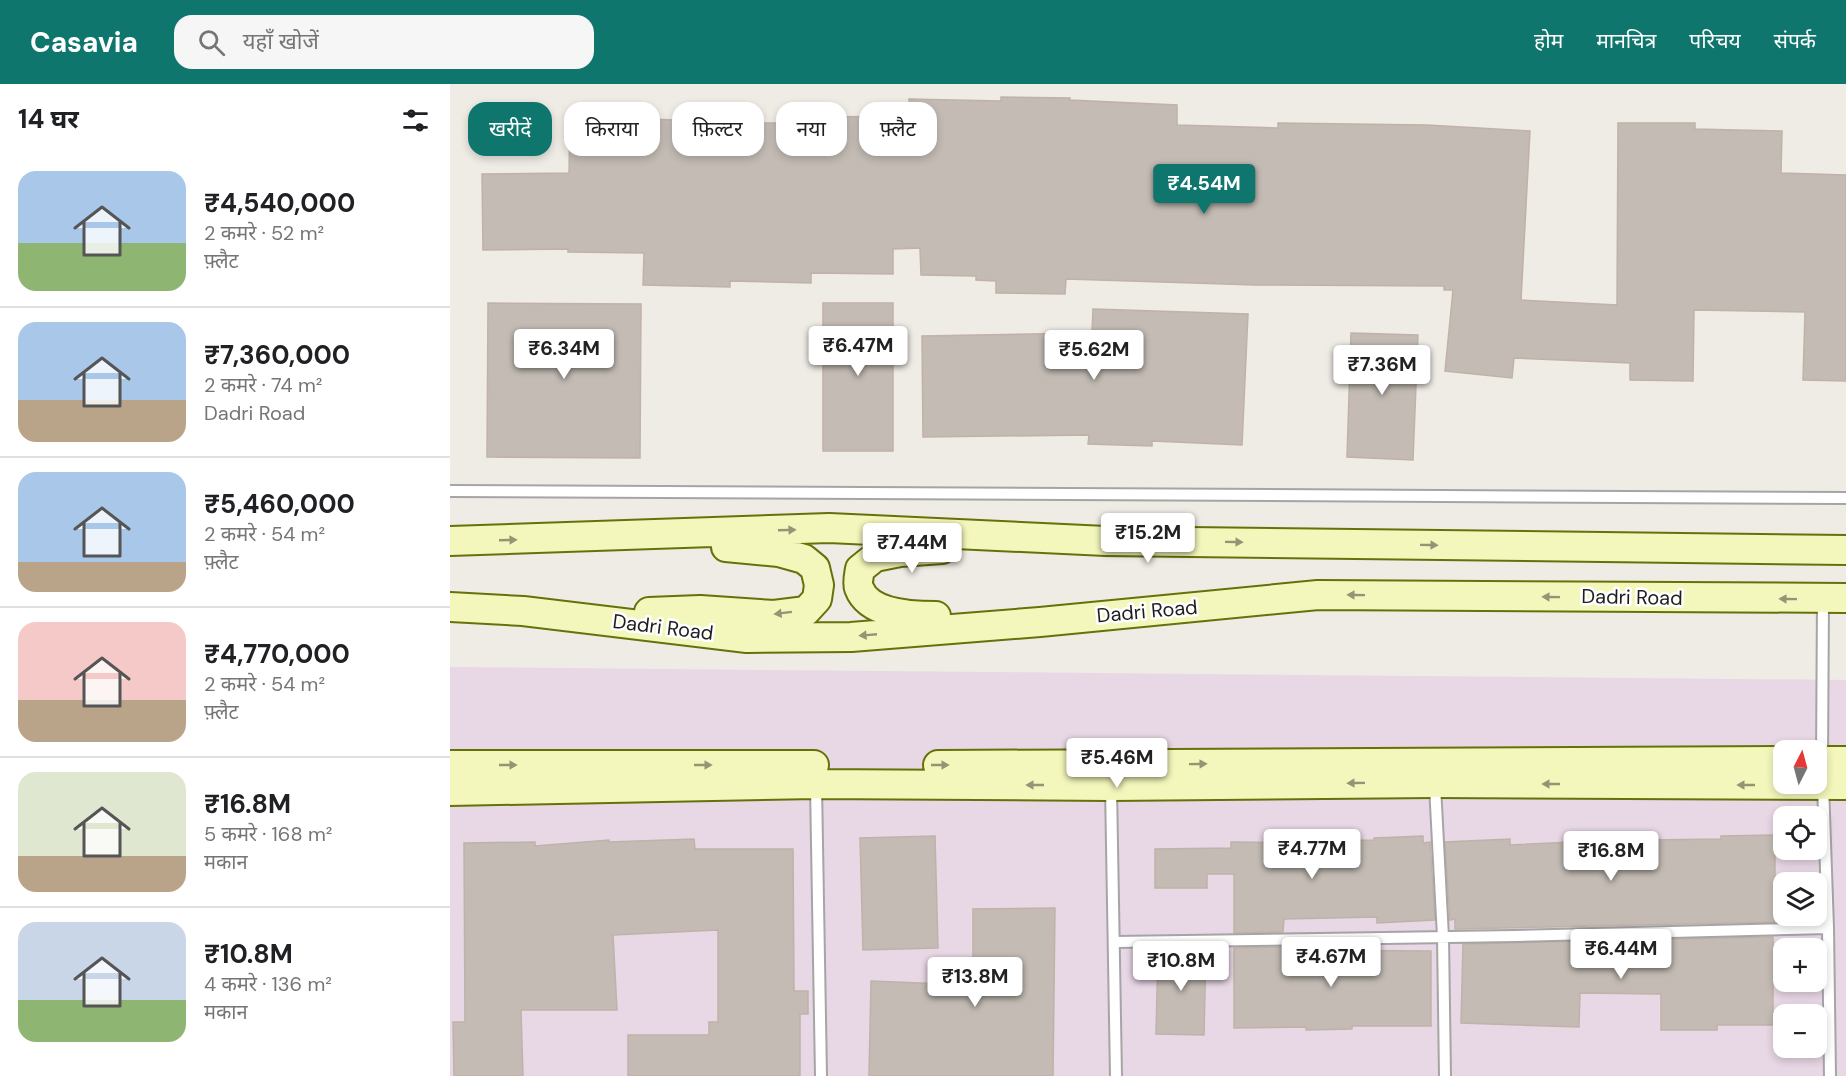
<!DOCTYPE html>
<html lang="hi">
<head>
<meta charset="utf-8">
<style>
	body { margin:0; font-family:"DM Sans","Noto Sans Devanagari",sans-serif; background:#f6f6f6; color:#202124; height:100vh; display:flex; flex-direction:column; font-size:22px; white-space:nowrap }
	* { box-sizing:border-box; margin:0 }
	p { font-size:20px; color:#757577 }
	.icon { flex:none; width:33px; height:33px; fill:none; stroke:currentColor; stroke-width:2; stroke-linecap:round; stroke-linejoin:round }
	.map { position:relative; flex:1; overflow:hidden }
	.sheet { display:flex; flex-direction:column; background:#fff; width:450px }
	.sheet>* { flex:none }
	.top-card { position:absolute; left:18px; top:18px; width:570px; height:54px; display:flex; gap:12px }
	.needle { width:39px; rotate:6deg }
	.controls { position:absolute; left:1323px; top:656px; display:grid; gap:12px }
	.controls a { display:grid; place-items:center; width:54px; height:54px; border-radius:12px; background:#fff; box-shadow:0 3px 9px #0003; font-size:30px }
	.price { position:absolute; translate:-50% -51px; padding:0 14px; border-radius:6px; background:#fff; color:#222; font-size:20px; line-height:39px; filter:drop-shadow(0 2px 3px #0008) }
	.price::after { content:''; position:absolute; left:50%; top:36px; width:18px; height:14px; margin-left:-9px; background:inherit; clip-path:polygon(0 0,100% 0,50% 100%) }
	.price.current { background:#0f766e; color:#fff }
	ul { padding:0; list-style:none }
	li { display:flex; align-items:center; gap:18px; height:150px; padding:0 18px }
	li+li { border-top:2px solid #e0e0e0 }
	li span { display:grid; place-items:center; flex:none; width:168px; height:120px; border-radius:18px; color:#555 }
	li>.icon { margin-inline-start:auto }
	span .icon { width:72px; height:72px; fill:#fffc; stroke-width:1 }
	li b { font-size:26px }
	h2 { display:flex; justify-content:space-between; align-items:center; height:72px; padding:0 18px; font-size:26px }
	.chip { padding:0 21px; border-radius:18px; background:#fff; box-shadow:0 3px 9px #0003; font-size:21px; line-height:54px }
	.chip.current { background:#0f766e; color:#fff }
	header { display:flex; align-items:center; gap:36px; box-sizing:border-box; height:84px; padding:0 30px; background:#0f766e; color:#fff }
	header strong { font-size:28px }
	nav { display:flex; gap:33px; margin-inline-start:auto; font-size:21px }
	.search { width:420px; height:54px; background:#f6f6f6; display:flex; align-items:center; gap:15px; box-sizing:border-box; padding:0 21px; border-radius:18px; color:#757577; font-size:22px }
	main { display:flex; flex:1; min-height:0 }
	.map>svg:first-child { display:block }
	.industrial { fill:#e8d7e5; fill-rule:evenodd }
	.building { fill:#c3bbb4; stroke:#c0b2a8; stroke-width:1.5 }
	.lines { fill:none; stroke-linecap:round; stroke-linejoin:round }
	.lane-casing { stroke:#a5a5a5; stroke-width:14 }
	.secondary-casing { stroke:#677109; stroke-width:32 }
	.lane { stroke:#fff; stroke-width:10 }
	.secondary { stroke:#f4f7bb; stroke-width:28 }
	.oneway { fill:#949574 }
	.labels { text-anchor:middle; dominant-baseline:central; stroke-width:5; stroke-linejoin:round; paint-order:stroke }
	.street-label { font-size:20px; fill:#1e1e1e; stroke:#fff }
</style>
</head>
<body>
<header>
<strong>Casavia</strong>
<div class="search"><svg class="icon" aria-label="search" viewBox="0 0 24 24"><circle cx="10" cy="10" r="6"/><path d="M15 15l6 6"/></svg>यहाँ खोजें</div>
<nav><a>होम</a><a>मानचित्र</a><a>परिचय</a><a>संपर्क</a></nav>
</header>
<main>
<section class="sheet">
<h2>14 घर<svg class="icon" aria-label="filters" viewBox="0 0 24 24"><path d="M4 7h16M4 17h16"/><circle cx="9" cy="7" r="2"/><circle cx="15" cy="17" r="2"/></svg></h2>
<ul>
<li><span style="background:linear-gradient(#a9c7e8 60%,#8fb573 0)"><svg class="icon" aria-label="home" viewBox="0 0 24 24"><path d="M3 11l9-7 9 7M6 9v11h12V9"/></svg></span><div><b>₹4,540,000</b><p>2 कमरे · 52 m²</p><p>फ़्लैट</p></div></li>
<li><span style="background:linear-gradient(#a9c7e8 65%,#b9a48a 0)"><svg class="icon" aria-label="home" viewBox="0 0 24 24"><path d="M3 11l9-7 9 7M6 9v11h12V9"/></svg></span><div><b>₹7,360,000</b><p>2 कमरे · 74 m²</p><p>Dadri Road</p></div></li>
<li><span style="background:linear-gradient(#a9c7e8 75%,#b9a48a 0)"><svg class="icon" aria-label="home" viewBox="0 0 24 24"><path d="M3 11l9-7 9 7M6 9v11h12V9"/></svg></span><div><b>₹5,460,000</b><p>2 कमरे · 54 m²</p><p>फ़्लैट</p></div></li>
<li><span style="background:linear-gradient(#f6c9c9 65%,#b9a48a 0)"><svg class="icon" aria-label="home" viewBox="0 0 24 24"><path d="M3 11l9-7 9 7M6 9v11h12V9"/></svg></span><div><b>₹4,770,000</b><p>2 कमरे · 54 m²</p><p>फ़्लैट</p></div></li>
<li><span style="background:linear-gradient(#dfe7d0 70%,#b9a48a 0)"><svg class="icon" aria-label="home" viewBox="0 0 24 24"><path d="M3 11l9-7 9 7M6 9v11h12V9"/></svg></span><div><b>₹16.8M</b><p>5 कमरे · 168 m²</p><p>मकान</p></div></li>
<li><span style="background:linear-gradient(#c9d6e8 65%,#8fb573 0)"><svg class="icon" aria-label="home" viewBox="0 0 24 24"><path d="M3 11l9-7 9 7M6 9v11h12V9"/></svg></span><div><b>₹10.8M</b><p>4 कमरे · 136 m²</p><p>मकान</p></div></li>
</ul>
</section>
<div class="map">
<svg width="1396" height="992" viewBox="0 0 1396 992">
	<rect width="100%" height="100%" fill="#efebe5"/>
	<!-- industrial -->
	<path class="industrial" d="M 0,583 L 1396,596 L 1396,992 L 0,992 ZM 1334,666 L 1366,666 L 1366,699 L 1334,699 ZM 1334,732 L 1366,732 L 1366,765 L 1334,765 ZM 1334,798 L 1366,798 L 1366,831 L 1334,831 ZM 1334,864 L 1366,864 L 1366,897 L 1334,897 ZM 1334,930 L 1366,930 L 1366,963 L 1334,963 Z"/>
	<!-- building -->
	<path class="building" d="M 551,13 L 620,14 L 620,16 L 727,21 L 727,41 L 828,44 L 828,39 L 977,41 L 1080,47 L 1071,216 L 1167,221 L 1168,39 L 1245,39 L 1245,45 L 1332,47 L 1331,89 L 1396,91 L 1396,297 L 1353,296 L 1355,228 L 1244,226 L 1243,297 L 1180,296 L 1180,279 L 1064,274 L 1062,294 L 995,287 L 1003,206 L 994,206 L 994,202 L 806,201 L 616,195 L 615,210 L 546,209 L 546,197 L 526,196 L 526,192 L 471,191 L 470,164 L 443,165 L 443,190 L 361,189 L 361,199 L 280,197 L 280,203 L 193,201 L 194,169 L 118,168 L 118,165 L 33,166 L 32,90 L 119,89 L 120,32 L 304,39 L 378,39 L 378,33 L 459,32 L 459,15 L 551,17 Z
		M 38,219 L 191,220 L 190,374 L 37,373 Z
		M 373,219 L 443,219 L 443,367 L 373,367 Z
		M 643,225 L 798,230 L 792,361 L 702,357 L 702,362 L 638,360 L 639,351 L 473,353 L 472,252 L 642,249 Z
		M 901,249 L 968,251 L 963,376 L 897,373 Z
		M 1325,751 L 1325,836 L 1324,838 L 1005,845 L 1005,835 L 1000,836 L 995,758 L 1060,755 L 1060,761 L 1145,757 L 1145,755 L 1197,754 L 1197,756 L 1271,755 L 1271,752 Z
		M 485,752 L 488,864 L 413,866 L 410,754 Z
		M 973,752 L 973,759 L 980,758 L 985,836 L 927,839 L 927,833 L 834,835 L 833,848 L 784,849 L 784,790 L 757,790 L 757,804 L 705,804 L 705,765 L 781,764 L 781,758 L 851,759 L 851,757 L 924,756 L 924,754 Z
		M 244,755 L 245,765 L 343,765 L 344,907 L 358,907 L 358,930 L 350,930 L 350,992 L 178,992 L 178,951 L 259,951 L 259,938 L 268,938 L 268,846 L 163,851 L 167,926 L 71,926 L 73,992 L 4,992 L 3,938 L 15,938 L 14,759 L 85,758 L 85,762 L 159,756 L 159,758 Z
		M 605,824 L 603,992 L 419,992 L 421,897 L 521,901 L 521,894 L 523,894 L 523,825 Z
		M 1323,853 L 1323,941 L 1267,941 L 1267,946 L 1211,946 L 1211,910 L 1130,909 L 1129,943 L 1011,939 L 1013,860 Z
		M 833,863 L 848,864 L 848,866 L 981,867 L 981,942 L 902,942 L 902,945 L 856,946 L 856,943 L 784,944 L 784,864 Z
		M 756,864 L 754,951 L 706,950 L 708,865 Z"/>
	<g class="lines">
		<defs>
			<path id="lane" d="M 0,407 L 1396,414
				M 1372,677 L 1373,515
				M 366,701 L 371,992
				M 1373,701 L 1378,844 L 1380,992
				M 985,702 L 993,853 L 995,992
				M 661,703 L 666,992
				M 665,858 L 1065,852 L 1378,844"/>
			<path id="secondary" d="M 0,457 L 379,444 L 656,457 L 1396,466
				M 0,523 L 73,527 L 297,554 L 401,553 L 590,538 L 868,511 L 1396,514
				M 199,528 L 250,526 L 324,531 L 356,527 L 367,515 L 369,501 L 365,484 L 354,475 L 329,468 L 276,463
				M 486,532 C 462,532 419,531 409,504 C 407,499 409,491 410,485 L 425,473 L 450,468 L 492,465
				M 1366,677 L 1396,677
				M 0,681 L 364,681
				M 488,681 L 1334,677
				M 0,707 L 366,700 L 661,702 L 984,699 L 1396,701"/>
		</defs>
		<!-- lane casing -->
		<use href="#lane" class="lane-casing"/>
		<!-- secondary casing -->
		<use href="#secondary" class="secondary-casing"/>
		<!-- lane -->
		<use href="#lane" class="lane"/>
		<!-- secondary -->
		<use href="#secondary" class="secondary"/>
	</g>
	<!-- one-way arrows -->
	<defs><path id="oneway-solid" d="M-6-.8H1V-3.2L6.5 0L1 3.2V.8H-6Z" transform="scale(1.5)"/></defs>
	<g class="oneway">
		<use href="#oneway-solid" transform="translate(337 446) rotate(-2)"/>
		<use href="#oneway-solid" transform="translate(58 456) rotate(-2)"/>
		<use href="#oneway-solid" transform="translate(784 458) rotate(1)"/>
		<use href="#oneway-solid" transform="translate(979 461) rotate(1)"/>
		<use href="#oneway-solid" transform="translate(906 511) rotate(-179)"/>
		<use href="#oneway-solid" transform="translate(1101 513) rotate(-179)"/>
		<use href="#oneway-solid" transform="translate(1338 515) rotate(-179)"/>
		<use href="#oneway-solid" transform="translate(333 529) rotate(173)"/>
		<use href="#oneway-solid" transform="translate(418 551) rotate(175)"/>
		<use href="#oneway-solid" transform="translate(748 680) rotate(-1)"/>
		<use href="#oneway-solid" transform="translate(58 681)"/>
		<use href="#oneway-solid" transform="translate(253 681)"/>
		<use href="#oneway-solid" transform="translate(490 681)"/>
		<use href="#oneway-solid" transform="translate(906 699) rotate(179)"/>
		<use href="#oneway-solid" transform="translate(1101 700) rotate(-180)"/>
		<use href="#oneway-solid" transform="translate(585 701) rotate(-180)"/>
		<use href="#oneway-solid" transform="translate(1296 701) rotate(-180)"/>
	</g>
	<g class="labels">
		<!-- street labels -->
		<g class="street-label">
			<text transform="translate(1182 513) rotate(1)">Dadri Road</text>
			<text transform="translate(697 527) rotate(-5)">Dadri Road</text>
			<text transform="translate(213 543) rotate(7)">Dadri Road</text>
		</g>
	</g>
</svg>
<div class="controls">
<a><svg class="needle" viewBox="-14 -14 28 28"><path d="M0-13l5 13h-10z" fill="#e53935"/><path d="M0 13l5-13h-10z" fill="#757577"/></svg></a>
<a><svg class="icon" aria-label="locate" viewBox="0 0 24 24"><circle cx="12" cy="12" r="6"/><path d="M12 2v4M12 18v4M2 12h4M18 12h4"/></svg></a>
<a><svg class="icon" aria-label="layers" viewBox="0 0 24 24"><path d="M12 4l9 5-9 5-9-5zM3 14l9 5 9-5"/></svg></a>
<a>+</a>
<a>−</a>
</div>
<b class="price current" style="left:754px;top:131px">₹4.54M</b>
<b class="price" style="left:408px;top:293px">₹6.47M</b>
<b class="price" style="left:114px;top:296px">₹6.34M</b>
<b class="price" style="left:644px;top:297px">₹5.62M</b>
<b class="price" style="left:932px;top:312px">₹7.36M</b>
<b class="price" style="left:698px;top:480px">₹15.2M</b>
<b class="price" style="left:462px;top:490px">₹7.44M</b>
<b class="price" style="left:667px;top:705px">₹5.46M</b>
<b class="price" style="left:862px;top:796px">₹4.77M</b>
<b class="price" style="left:1161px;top:798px">₹16.8M</b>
<b class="price" style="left:1171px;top:896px">₹6.44M</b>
<b class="price" style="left:881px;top:904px">₹4.67M</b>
<b class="price" style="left:731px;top:908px">₹10.8M</b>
<b class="price" style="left:525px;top:924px">₹13.8M</b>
<div class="top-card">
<a class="chip current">खरीदें</a>
<a class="chip">किराया</a>
<a class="chip">फ़िल्टर</a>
<a class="chip">नया</a>
<a class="chip">फ़्लैट</a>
</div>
</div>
</main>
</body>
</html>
